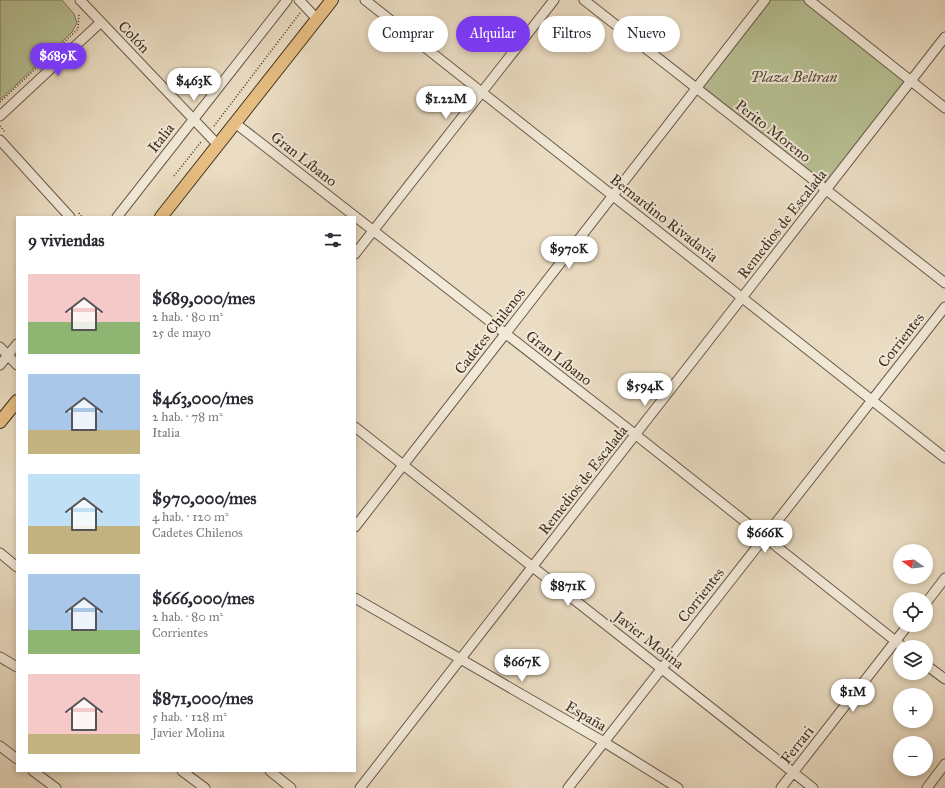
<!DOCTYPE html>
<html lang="es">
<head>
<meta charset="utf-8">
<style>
	body { margin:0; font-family:"IM FELL Great Primer",serif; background:#f7f7f7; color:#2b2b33; height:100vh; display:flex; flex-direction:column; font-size:15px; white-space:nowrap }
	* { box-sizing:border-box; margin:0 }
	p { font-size:13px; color:#7c7c81 }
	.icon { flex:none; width:22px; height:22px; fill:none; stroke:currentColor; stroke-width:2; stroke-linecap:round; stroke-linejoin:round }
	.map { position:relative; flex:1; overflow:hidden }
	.sheet { position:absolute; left:16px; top:216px; width:340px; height:556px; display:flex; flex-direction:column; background:#fff; border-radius:0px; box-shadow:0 2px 6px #0003 }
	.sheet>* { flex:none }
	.banner { position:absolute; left:368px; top:16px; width:380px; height:36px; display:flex; gap:8px }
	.needle { width:26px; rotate:285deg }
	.controls { position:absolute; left:893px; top:544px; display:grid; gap:8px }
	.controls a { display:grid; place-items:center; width:40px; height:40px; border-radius:50%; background:#fff; box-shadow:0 2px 6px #0003; font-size:20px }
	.price { position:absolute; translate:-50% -34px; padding:0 9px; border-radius:14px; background:#fff; color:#222; font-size:13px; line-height:26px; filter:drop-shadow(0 1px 2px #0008) }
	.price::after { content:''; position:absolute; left:50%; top:24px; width:12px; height:9px; margin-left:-6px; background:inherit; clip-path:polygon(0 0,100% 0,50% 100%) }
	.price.selected { background:#7c3aed; color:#fff }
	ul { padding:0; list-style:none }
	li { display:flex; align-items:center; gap:12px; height:100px; padding:0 12px }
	li span { display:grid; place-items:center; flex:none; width:112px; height:80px; border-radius:0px; color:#555 }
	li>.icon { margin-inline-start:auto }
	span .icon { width:48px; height:48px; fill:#fffc; stroke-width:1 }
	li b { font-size:17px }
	h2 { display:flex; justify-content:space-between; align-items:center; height:48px; padding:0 12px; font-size:17px }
	.pill { padding:0 14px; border-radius:18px; background:#fff; box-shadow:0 2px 6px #0003; font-size:14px; line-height:36px }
	.pill.selected { background:#7c3aed; color:#fff }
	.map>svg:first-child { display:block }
	.green { fill:#b7c194; stroke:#7b785a }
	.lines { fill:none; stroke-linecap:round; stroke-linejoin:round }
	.minor-casing { stroke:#6a5a4a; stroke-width:11 }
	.major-casing { stroke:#3f2f21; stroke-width:14 }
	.path { stroke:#3f2f21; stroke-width:1.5; stroke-dasharray:1 2; stroke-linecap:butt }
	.minor { stroke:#f2e9d8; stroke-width:9 }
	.major { stroke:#e6be82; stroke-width:12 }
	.labels { text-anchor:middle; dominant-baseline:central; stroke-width:4; stroke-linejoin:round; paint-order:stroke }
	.street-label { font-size:15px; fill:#3f2f21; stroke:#f2e9d8 }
	.park-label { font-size:15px; font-style:italic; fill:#574c38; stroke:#f2e9d8 }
</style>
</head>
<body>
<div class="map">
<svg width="945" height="788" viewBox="0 0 945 788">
	<rect width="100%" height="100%" fill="#ebddc3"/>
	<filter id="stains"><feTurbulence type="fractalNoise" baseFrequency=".005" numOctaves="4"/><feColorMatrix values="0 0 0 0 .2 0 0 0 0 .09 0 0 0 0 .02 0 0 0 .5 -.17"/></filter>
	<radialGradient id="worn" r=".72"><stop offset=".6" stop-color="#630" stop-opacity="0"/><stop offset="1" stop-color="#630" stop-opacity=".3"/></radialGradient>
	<!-- green -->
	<path class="green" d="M 0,0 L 62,0 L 74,14 L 77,23 L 72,32 L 0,100 Z
		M 765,0 L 809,0 L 911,81 L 826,189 L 696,89 Z"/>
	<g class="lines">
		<defs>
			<path id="minor" d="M 80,0 L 218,145
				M 299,0 L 317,19
				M 365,0 L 945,458
				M 584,0 L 945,283
				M 809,0 L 945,108
				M 0,116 L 101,22
				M 235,123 L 636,435 L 903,647
				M 0,140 L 70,217
				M 117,217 L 287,0
				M 355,254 L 554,0
				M 0,347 L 17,365
				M 0,365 L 17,344
				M 355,427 L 813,788
				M 355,527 L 765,0
				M 0,553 L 17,567
				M 355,598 L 604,742 L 678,788
				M 926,603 L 945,578
				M 0,657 L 17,667
				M 926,665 L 945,679
				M 0,746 L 17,759
				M 33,771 L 56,788
				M 182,771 L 205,788
				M 270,771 L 291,788
				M 360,788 L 945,37
				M 568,788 L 945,307
				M 781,788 L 908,625
				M 927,788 L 945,764"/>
			<path id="major" d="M 161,217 L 332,0
				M 0,422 L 17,401"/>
		</defs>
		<!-- minor casing -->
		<use href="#minor" class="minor-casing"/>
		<!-- major casing -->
		<use href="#major" class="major-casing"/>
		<!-- path -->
		<path class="path" d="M 0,102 L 78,29 L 79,14
			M 0,126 L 5,132
			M 214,126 L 300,13
			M 174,176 L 201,142
			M 79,213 L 82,217"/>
		<!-- minor -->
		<use href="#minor" class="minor"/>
		<!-- major -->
		<use href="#major" class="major"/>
	</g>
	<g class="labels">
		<!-- street labels -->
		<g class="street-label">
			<text transform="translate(134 37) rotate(46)">Colón</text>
			<text transform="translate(773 131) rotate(38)">Perito Moreno</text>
			<text transform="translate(161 138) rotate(-52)">Italia</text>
			<text transform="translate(304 159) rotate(38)">Gran Líbano</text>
			<text transform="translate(664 218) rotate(38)">Bernardino Rivadavia</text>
			<text transform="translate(782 224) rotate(-52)">Remedios de Escalada</text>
			<text transform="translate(490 331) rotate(-52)">Cadetes Chilenos</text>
			<text transform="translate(901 340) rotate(-52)">Corrientes</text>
			<text transform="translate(559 358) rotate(38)">Gran Líbano</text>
			<text transform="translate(583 480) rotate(-52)">Remedios de Escalada</text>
			<text transform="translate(701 595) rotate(-52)">Corrientes</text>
			<text transform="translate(649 640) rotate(38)">Javier Molina</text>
			<text transform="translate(586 716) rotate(30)">España</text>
			<text transform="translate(797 745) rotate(-52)">Ferrari</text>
		</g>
		<!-- park labels -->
		<g class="park-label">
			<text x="794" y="77">Plaza Beltran</text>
		</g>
	</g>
	<rect width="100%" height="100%" filter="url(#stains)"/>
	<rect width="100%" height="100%" fill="url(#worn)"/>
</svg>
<div class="controls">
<a><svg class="needle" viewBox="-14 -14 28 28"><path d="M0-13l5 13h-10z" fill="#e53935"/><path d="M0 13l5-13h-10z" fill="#7c7c81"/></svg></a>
<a><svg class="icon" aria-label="locate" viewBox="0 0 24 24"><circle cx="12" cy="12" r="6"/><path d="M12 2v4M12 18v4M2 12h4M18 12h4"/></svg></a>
<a><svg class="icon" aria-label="layers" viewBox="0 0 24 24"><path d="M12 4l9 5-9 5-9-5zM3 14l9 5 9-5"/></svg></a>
<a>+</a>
<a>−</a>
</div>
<b class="price selected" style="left:58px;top:77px">$689K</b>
<b class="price" style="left:194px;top:102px">$463K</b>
<b class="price" style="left:446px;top:120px">$1.22M</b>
<b class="price" style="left:569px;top:270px">$970K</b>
<b class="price" style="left:645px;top:407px">$594K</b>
<b class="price" style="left:765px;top:554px">$666K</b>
<b class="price" style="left:568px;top:607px">$871K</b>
<b class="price" style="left:522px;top:683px">$667K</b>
<b class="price" style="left:853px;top:713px">$1M</b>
<div class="banner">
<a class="pill">Comprar</a>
<a class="pill selected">Alquilar</a>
<a class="pill">Filtros</a>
<a class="pill">Nuevo</a>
</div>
<section class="sheet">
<h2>9 viviendas<svg class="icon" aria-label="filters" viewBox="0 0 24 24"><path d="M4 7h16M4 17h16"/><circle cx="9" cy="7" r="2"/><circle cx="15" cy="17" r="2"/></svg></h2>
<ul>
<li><span style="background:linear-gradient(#f6c9c9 60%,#8fb573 0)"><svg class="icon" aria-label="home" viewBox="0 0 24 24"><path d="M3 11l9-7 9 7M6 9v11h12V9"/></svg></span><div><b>$689,000/mes</b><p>2 hab. · 80 m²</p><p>25 de mayo</p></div></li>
<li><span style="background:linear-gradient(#a9c7e8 70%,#c2b280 0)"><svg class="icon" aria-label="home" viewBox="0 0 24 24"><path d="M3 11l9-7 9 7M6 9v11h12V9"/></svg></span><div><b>$463,000/mes</b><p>2 hab. · 78 m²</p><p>Italia</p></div></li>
<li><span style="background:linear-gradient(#bfe0f5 65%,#c2b280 0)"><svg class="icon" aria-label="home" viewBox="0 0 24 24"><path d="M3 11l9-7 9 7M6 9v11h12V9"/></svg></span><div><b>$970,000/mes</b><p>4 hab. · 120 m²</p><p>Cadetes Chilenos</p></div></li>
<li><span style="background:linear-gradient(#a9c7e8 70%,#8fb573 0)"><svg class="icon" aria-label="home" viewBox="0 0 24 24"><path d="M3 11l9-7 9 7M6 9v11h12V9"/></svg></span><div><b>$666,000/mes</b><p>2 hab. · 80 m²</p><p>Corrientes</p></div></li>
<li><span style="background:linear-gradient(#f6c9c9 75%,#c2b280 0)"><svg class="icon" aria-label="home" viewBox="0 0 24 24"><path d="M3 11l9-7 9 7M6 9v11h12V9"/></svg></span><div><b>$871,000/mes</b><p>5 hab. · 128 m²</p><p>Javier Molina</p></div></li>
</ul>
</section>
</div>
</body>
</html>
